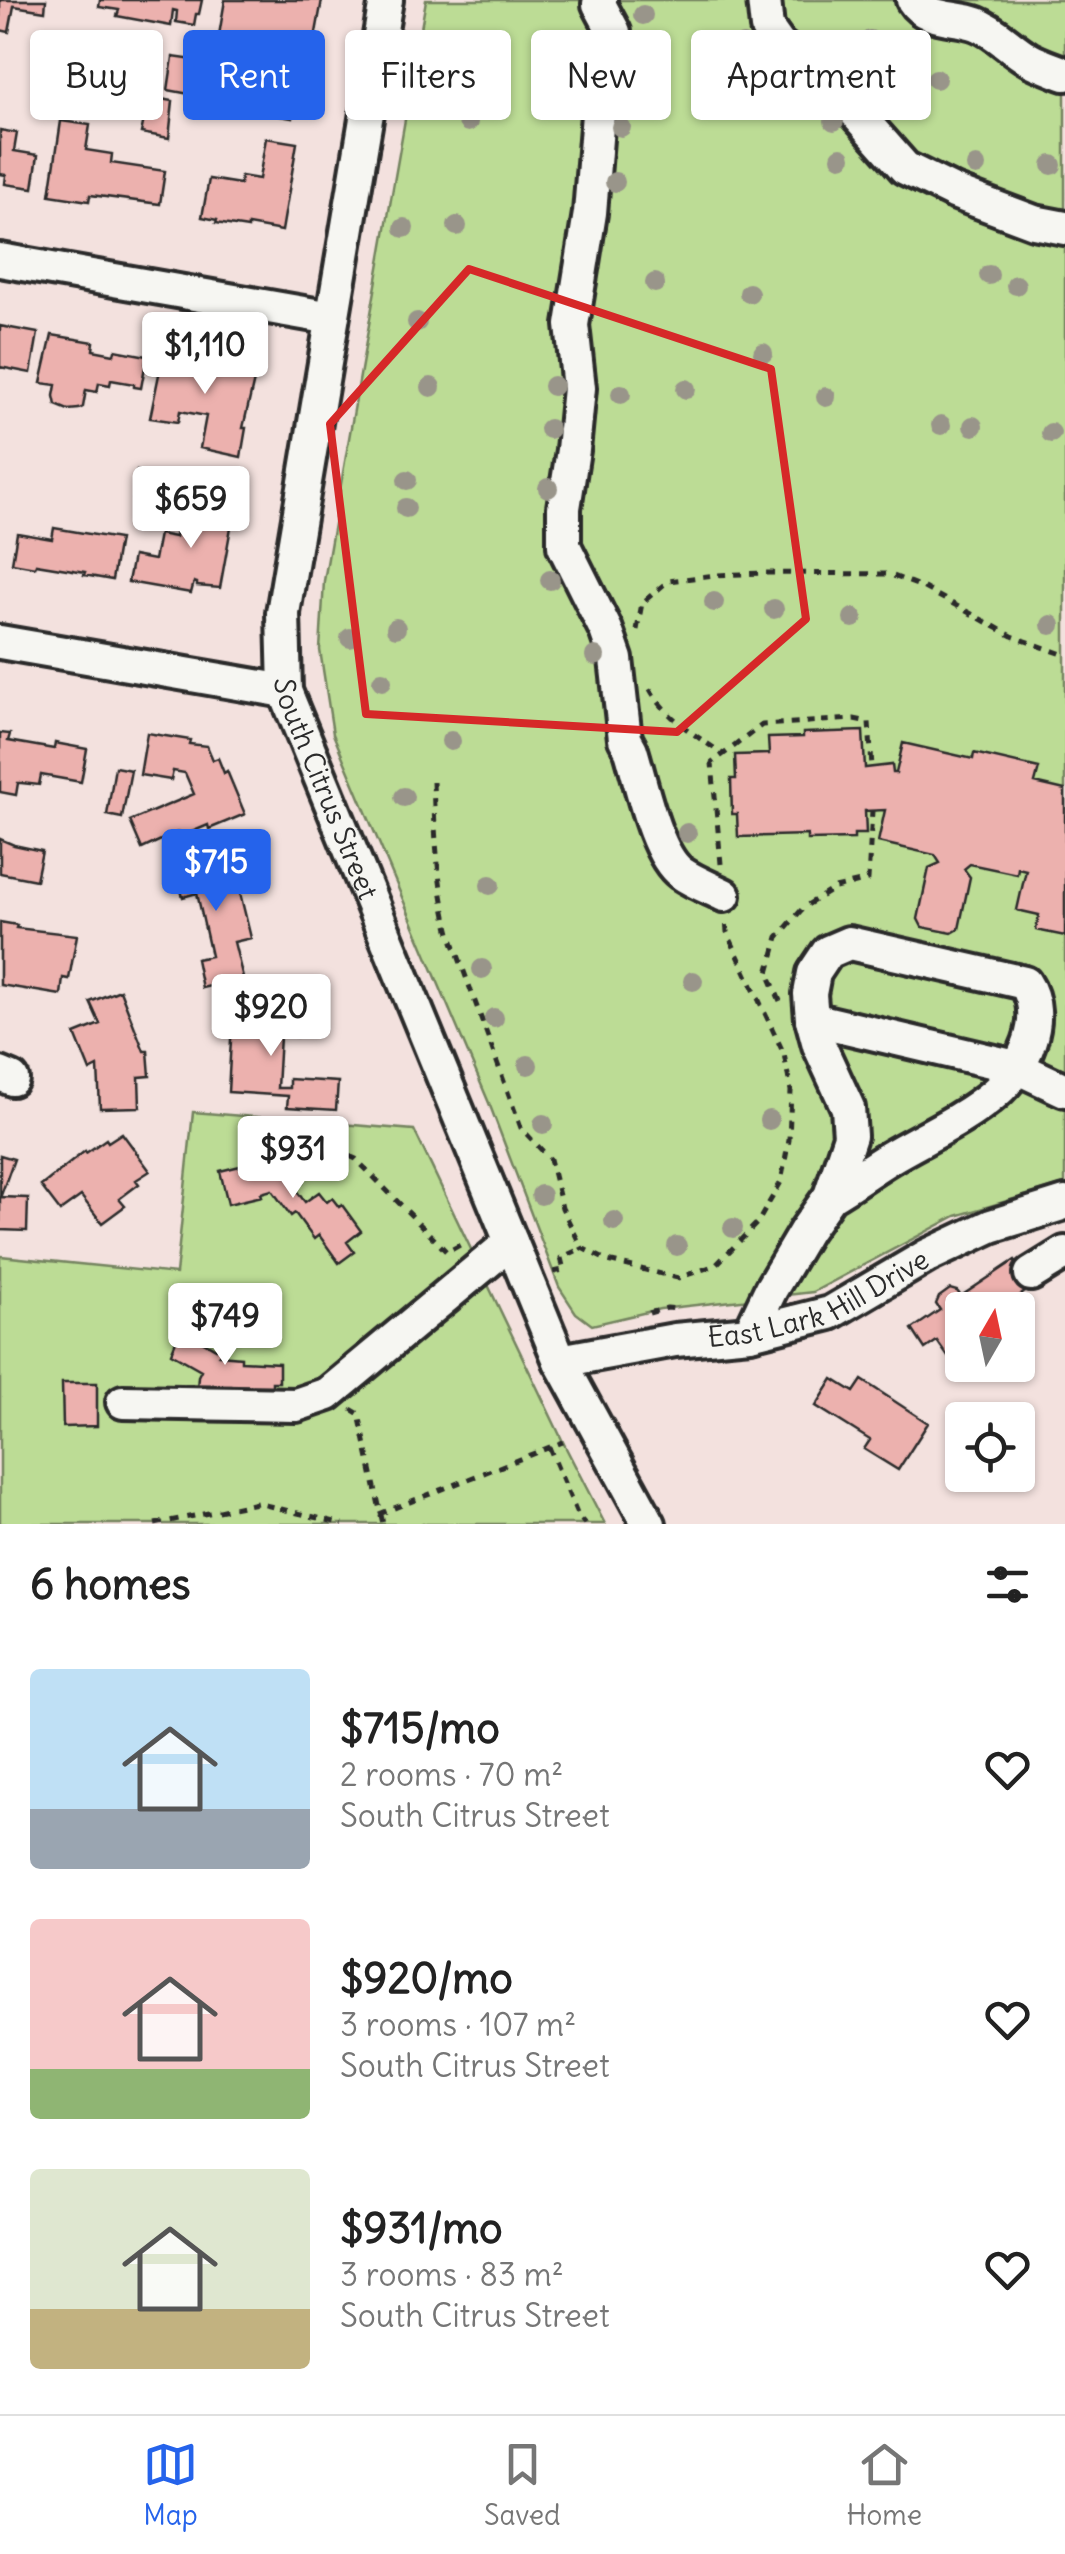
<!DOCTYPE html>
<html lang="en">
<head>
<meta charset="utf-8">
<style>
	body { margin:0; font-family:Delius,sans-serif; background:#f6f6f6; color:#222; height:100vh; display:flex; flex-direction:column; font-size:38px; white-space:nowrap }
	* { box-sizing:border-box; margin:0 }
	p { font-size:32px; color:#767676 }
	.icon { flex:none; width:55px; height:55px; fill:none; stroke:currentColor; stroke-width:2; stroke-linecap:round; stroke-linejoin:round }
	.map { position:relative; height:1524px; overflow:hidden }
	.panel { display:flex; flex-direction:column; background:#fff; flex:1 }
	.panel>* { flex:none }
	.banner { position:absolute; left:30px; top:30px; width:1005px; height:90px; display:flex; gap:20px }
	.needle { width:65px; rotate:9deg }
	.controls { position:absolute; left:945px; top:1292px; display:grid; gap:20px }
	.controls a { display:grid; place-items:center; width:90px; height:90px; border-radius:10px; background:#fff; box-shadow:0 2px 8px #0004; font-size:50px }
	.price { position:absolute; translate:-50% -85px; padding:0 22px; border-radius:10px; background:#fff; color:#222; font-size:32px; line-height:65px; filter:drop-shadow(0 2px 5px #0008) }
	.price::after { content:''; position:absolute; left:50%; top:60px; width:30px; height:22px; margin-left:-15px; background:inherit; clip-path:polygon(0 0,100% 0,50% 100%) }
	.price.current { background:#2563eb; color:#fff }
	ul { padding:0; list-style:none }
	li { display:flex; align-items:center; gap:30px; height:250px; padding:0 30px }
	li span { display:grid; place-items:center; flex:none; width:280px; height:200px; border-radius:10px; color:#555 }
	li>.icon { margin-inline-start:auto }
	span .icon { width:120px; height:120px; fill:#fffc; stroke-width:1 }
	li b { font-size:42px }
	h2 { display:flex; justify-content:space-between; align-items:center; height:120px; padding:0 30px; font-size:42px }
	.pill { padding:0 35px; border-radius:10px; background:#fff; box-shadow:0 2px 8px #0004; font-size:35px; line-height:90px }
	.pill.current { background:#2563eb; color:#fff }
	.tabs { display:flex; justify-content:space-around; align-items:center; height:140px; border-top:2px solid #e0e0e0; background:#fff; font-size:28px; color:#767676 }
	.tabs a { display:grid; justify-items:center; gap:5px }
	.tabs .current { color:#2563eb }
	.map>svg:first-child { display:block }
	.green { fill:#bcdc95; stroke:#748460; stroke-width:2.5 }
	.building { fill:#ecb1ae; stroke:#2b2b2b; stroke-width:2.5 }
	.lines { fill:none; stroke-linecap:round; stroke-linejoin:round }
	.minor-casing { stroke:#2b2b2b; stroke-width:40 }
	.path { stroke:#2b2b2b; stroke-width:5; stroke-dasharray:8 8; stroke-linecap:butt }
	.minor { stroke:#f6f6f2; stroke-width:32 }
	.tree { fill:#99958a }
	.marked { fill:none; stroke:#d62828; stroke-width:8; stroke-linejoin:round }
	.labels { text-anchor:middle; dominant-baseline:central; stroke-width:8; stroke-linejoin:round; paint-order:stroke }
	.street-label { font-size:28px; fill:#2b2b2b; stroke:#f6f6f2 }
</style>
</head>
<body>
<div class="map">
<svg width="1065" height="1524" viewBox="0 0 1065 1524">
	<rect width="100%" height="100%" fill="#f3e1de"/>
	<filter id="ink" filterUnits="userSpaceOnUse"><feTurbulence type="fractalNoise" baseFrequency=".01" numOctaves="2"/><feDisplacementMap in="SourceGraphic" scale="20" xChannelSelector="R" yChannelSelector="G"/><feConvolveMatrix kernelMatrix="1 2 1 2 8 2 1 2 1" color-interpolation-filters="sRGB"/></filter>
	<g filter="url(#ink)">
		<!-- green -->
		<path class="green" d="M 426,0 L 1065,0 L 1065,1184 L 956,1216 L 813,1292 L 660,1309 L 592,1325 L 576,1313 L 559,1287 L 489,1103 L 333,734 L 320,650 L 324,581 Z
			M 193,1112 L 414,1130 L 566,1448 L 605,1524 L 0,1524 L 0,1256 L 176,1274 Z"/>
		<!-- building -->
		<path class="building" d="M 0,0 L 46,0 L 45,11 L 14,6 L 9,32 L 0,30 Z
			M 100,0 L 202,0 L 199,14 L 196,14 L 194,25 L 176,22 L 177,11 L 173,10 L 171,26 L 117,16 L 119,10 L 99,7 Z
			M 225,0 L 322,0 L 306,88 L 272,81 L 277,51 L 218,41 Z
			M 53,35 L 85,40 L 79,81 L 46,76 Z
			M 173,57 L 201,61 L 195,95 L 168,90 Z
			M 267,82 L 297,87 L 292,118 L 263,113 Z
			M 149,97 L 173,101 L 169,138 L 141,133 Z
			M 61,121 L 90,125 L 86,150 L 112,154 L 111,163 L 165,171 L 160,204 L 90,195 L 89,201 L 50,195 Z
			M 0,130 L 17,133 L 14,151 L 38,155 L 33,188 L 5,184 L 6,175 L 0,174 Z
			M 266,138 L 297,143 L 282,231 L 248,225 L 248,228 L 216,223 L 217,220 L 202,217 L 209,179 L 240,184 L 241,176 L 259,179 Z
			M 0,326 L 38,333 L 31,373 L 0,367 L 0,369 Z
			M 52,335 L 94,342 L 93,350 L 114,354 L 115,350 L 147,356 L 141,388 L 134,387 L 134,384 L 111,380 L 110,385 L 99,383 L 97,392 L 86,390 L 83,407 L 79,409 L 68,410 L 56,405 L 54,396 L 56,385 L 41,383 Z
			M 162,347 L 199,353 L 199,357 L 240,365 L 238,374 L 255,376 L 243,428 L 246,428 L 241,457 L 200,448 L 206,416 L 180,411 L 178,422 L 150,418 L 162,360 L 160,359 Z
			M 137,471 L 173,476 L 168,506 L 133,500 Z
			M 203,492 L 242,499 L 240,506 L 235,505 L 220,588 L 197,586 L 197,583 L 194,582 L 191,593 L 128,582 L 133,556 L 154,560 L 159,534 L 175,537 L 176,530 L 192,533 L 195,515 L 199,516 Z
			M 54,528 L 119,539 L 112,580 L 84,575 L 85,572 L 36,564 L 35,567 L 12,563 L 17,533 L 52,539 Z
			M 863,731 L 865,768 L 892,765 L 893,773 L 896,773 L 903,743 L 973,759 L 974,753 L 1039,768 L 1035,783 L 1065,790 L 1065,936 L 1036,930 L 1039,915 L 1017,910 L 1026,870 L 1018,868 L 1017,874 L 970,864 L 964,869 L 970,877 L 959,929 L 952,933 L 922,927 L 918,919 L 929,868 L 940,863 L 935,855 L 878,842 L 885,810 L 865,811 L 866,834 L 854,834 L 854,839 L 807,840 L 807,835 L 738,837 L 737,814 L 732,814 L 731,779 L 736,779 L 735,755 L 769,754 L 768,738 L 803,737 L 803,733 Z
			M 0,733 L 10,734 L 8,741 L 54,749 L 55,743 L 87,749 L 81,782 L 41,775 L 39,785 L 21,783 L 18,783 L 16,795 L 0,792 Z
			M 147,733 L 190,740 L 189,744 L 207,746 L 213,760 L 218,758 L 224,773 L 227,771 L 245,814 L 209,829 L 208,825 L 180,837 L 178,832 L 142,849 L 130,821 L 194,794 L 185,773 L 173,771 L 171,780 L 140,775 Z
			M 115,767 L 131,770 L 122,818 L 107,815 Z
			M 0,839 L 14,845 L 42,851 L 36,880 L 0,873 Z
			M 230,852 L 251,938 L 234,942 L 243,978 L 202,988 L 196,959 L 211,956 L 197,893 L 183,897 L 180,887 L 175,885 L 173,876 L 178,875 L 175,862 Z
			M 0,922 L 17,925 L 16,928 L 77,935 L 69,979 L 63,978 L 61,995 L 0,985 Z
			M 120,990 L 144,1051 L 148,1051 L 150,1076 L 139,1077 L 140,1107 L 100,1108 L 98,1067 L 90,1071 L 75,1034 L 100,1024 L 90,1002 Z
			M 233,1005 L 298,1009 L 296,1037 L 280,1036 L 277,1088 L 289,1088 L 289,1079 L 338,1082 L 336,1110 L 287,1107 L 288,1096 L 228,1092 Z
			M 122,1133 L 150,1171 L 136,1180 L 139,1184 L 119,1199 L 125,1206 L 102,1223 L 81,1196 L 60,1211 L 41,1186 L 85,1151 L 86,1153 L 106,1139 L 108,1142 Z
			M 0,1155 L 14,1159 L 0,1198 Z
			M 297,1155 L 303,1183 L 292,1185 L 305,1202 L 319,1192 L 327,1202 L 332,1198 L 339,1207 L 342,1205 L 361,1231 L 347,1242 L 354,1252 L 339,1263 L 319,1235 L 314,1239 L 295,1213 L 291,1216 L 272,1190 L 261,1193 L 262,1196 L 228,1204 L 220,1171 L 260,1161 L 261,1165 L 266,1164 L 265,1162 Z
			M 0,1197 L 28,1198 L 27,1231 L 0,1230 Z
			M 1015,1260 L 1033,1287 L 1005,1305 L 1008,1310 L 962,1310 L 962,1353 L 951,1361 L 937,1341 L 925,1349 L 912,1329 L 940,1310 L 936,1304 L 939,1297 L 950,1289 L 957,1291 L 961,1296 Z
			M 181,1329 L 216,1349 L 218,1346 L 223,1350 L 219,1355 L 241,1357 L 241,1361 L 279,1363 L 279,1382 L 272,1382 L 272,1395 L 229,1393 L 230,1385 L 222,1385 L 222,1390 L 197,1389 L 198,1376 L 201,1370 L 171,1353 Z
			M 833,1379 L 854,1392 L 862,1380 L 928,1423 L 898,1470 L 864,1449 L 870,1440 L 816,1406 Z
			M 62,1383 L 97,1383 L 97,1426 L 63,1427 Z"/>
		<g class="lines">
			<defs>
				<g id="minor">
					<path id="s1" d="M 386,0 L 283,613 L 285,691 L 560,1361 L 649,1524"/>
					<path d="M 600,0 L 599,4 L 614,32 L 601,77 L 590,213 L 572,325 L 579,388 L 573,450 L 564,508 L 564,546 L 606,630 L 616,659 L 625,739 L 631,750 C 641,782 655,854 681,873 C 694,882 710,888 724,895"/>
					<path d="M 764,0 L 767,28 L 779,45 L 836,90 L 905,168 L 954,192 L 1034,222 L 1065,228"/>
					<path d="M 913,0 C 926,21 956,16 977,24 C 997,32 1010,48 1029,59 C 1040,65 1053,69 1065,74"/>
					<path d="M 0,260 L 332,318"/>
					<path d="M 0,642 L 285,691"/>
					<path d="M 812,1019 L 1016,1067 L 1065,1090"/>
					<path d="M 0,1074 L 12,1079"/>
					<path d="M 1031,1274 L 1065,1253"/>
					<path d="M 750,1333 L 771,1289 L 806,1230 L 830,1196 L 850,1136 L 848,1108 L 819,1045 L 812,1019 L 810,994 L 814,973 L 828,952 L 849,943 L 1025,983 C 1048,1018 1024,1068 995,1093 C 964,1120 924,1137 889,1158 C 869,1170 851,1184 830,1196"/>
					<path id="s2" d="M 560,1361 L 675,1340 L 750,1333 L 830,1313 L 927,1256 L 991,1226 L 1065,1203"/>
					<path d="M 123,1402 L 296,1405 L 328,1394 L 511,1242"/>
				</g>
			</defs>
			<!-- minor casing -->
			<use href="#minor" class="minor-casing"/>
			<!-- path -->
			<path class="path" d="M 637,630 L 642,603 L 668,581 L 715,575 L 764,573 L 888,574 L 922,587 L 1012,636 L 1065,655
				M 650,689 C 666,718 696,736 723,754
				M 433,782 C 435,834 437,883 450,933 L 521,1128 L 550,1159 L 562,1208 L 582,1248 L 608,1261 L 678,1278 L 716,1265 L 758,1222 L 781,1182 L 789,1140 L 791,1091 L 784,1054 L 727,932 L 726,920
				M 721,864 L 712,763 L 762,725 L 854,719 L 869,722 L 872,767
				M 780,1001 L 768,973 L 778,937 L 804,907 L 835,888 L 868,880 L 872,811
				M 290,1140 L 304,1136 L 356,1159 L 447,1252 L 460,1245
				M 553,1272 L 564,1270 L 561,1258 L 582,1248
				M 649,1313 L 667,1308 L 677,1309
				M 351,1409 L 359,1414 L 383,1524
				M 549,1447 L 578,1516 L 585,1524
				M 379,1514 L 563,1442
				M 155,1524 L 257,1503 L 343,1524"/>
			<!-- minor -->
			<use href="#minor" class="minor"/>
		</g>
		<!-- trees -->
		<g class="tree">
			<circle cx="643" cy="15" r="10"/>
			<circle cx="870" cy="40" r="10"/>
			<circle cx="743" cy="45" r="10"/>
			<circle cx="487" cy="65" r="10"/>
			<circle cx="936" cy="79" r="10"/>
			<circle cx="834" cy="121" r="10"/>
			<circle cx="468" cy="122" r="10"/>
			<circle cx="621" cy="127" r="10"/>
			<circle cx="841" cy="157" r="10"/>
			<circle cx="1052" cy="165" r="10"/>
			<circle cx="976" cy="166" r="10"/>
			<circle cx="615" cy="182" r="10"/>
			<circle cx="457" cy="226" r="10"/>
			<circle cx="404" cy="228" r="10"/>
			<circle cx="989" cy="275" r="10"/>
			<circle cx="655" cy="283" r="10"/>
			<circle cx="1016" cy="285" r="10"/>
			<circle cx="749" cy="293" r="10"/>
			<circle cx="417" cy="322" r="10"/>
			<circle cx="763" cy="353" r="10"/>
			<circle cx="553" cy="386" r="10"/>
			<circle cx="431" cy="387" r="10"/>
			<circle cx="686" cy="389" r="10"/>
			<circle cx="621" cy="394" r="10"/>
			<circle cx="826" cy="397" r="10"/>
			<circle cx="941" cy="425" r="10"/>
			<circle cx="973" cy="426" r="10"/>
			<circle cx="549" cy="429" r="10"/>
			<circle cx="1051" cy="433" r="10"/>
			<circle cx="407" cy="480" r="10"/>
			<circle cx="548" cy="488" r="10"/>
			<circle cx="406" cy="508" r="10"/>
			<circle cx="550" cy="580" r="10"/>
			<circle cx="714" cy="602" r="10"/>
			<circle cx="774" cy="609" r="10"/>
			<circle cx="853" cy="618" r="10"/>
			<circle cx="1051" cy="625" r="10"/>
			<circle cx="396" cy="628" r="10"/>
			<circle cx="350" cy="638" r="10"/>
			<circle cx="595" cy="656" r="10"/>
			<circle cx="382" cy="681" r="10"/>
			<circle cx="451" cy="741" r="10"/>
			<circle cx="404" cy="797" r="10"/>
			<circle cx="687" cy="833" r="10"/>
			<circle cx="490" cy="885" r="10"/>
			<circle cx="482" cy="969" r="10"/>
			<circle cx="693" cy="981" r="10"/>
			<circle cx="494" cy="1018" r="10"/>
			<circle cx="528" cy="1065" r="10"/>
			<circle cx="769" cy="1120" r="10"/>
			<circle cx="543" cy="1124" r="10"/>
			<circle cx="541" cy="1195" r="10"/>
			<circle cx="614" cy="1221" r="10"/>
			<circle cx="733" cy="1228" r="10"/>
			<circle cx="677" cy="1246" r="10"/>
		</g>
	</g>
	<!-- marked area -->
	<path class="marked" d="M 469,269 L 771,369 L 806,619 L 677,732 L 366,714 L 330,424 Z"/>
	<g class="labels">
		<!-- street labels -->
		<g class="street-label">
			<text stroke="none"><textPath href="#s1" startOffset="805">South Citrus Street</textPath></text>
			<text stroke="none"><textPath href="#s2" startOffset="268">East Lark Hill Drive</textPath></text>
		</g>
	</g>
</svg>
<div class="controls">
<a><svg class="needle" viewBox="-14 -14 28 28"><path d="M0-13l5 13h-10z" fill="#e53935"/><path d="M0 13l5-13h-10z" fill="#767676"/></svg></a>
<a><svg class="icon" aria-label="locate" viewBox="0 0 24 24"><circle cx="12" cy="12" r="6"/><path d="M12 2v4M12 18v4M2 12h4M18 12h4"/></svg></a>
</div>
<b class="price" style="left:205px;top:397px">$1,110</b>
<b class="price" style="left:191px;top:551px">$659</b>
<b class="price current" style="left:216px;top:914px">$715</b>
<b class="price" style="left:271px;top:1059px">$920</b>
<b class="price" style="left:293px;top:1201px">$931</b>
<b class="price" style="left:225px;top:1368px">$749</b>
<div class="banner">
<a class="pill">Buy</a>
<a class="pill current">Rent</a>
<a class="pill">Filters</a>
<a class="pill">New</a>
<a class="pill">Apartment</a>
</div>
</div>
<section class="panel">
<h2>6 homes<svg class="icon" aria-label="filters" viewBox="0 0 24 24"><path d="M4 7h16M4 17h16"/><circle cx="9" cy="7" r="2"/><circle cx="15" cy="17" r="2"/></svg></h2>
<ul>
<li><span style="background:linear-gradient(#bfe0f5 70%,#9aa5b1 0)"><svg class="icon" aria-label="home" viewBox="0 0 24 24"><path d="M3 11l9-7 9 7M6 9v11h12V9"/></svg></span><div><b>$715/mo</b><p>2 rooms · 70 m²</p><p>South Citrus Street</p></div><svg class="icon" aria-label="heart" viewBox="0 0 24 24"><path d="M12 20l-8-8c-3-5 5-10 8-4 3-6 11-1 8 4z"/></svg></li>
<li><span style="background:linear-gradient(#f6c9c9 75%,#8fb573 0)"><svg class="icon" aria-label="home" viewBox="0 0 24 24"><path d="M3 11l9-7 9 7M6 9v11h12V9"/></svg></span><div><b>$920/mo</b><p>3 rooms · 107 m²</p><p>South Citrus Street</p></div><svg class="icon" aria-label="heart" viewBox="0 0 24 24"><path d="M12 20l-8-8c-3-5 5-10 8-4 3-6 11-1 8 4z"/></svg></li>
<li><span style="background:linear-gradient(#dfe7d0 70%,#c2b280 0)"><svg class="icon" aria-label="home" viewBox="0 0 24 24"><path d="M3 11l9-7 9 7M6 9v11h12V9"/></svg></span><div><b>$931/mo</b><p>3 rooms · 83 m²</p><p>South Citrus Street</p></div><svg class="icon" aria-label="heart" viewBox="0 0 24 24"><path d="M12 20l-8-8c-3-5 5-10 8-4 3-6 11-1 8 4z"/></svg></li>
</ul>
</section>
<nav class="tabs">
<a class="current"><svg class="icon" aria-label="map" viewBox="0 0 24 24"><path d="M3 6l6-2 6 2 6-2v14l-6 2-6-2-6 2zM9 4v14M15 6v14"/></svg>Map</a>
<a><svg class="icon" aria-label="saved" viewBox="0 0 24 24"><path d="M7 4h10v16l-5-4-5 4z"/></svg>Saved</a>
<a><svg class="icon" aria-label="home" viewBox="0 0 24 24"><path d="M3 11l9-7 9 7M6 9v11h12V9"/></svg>Home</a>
</nav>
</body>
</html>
